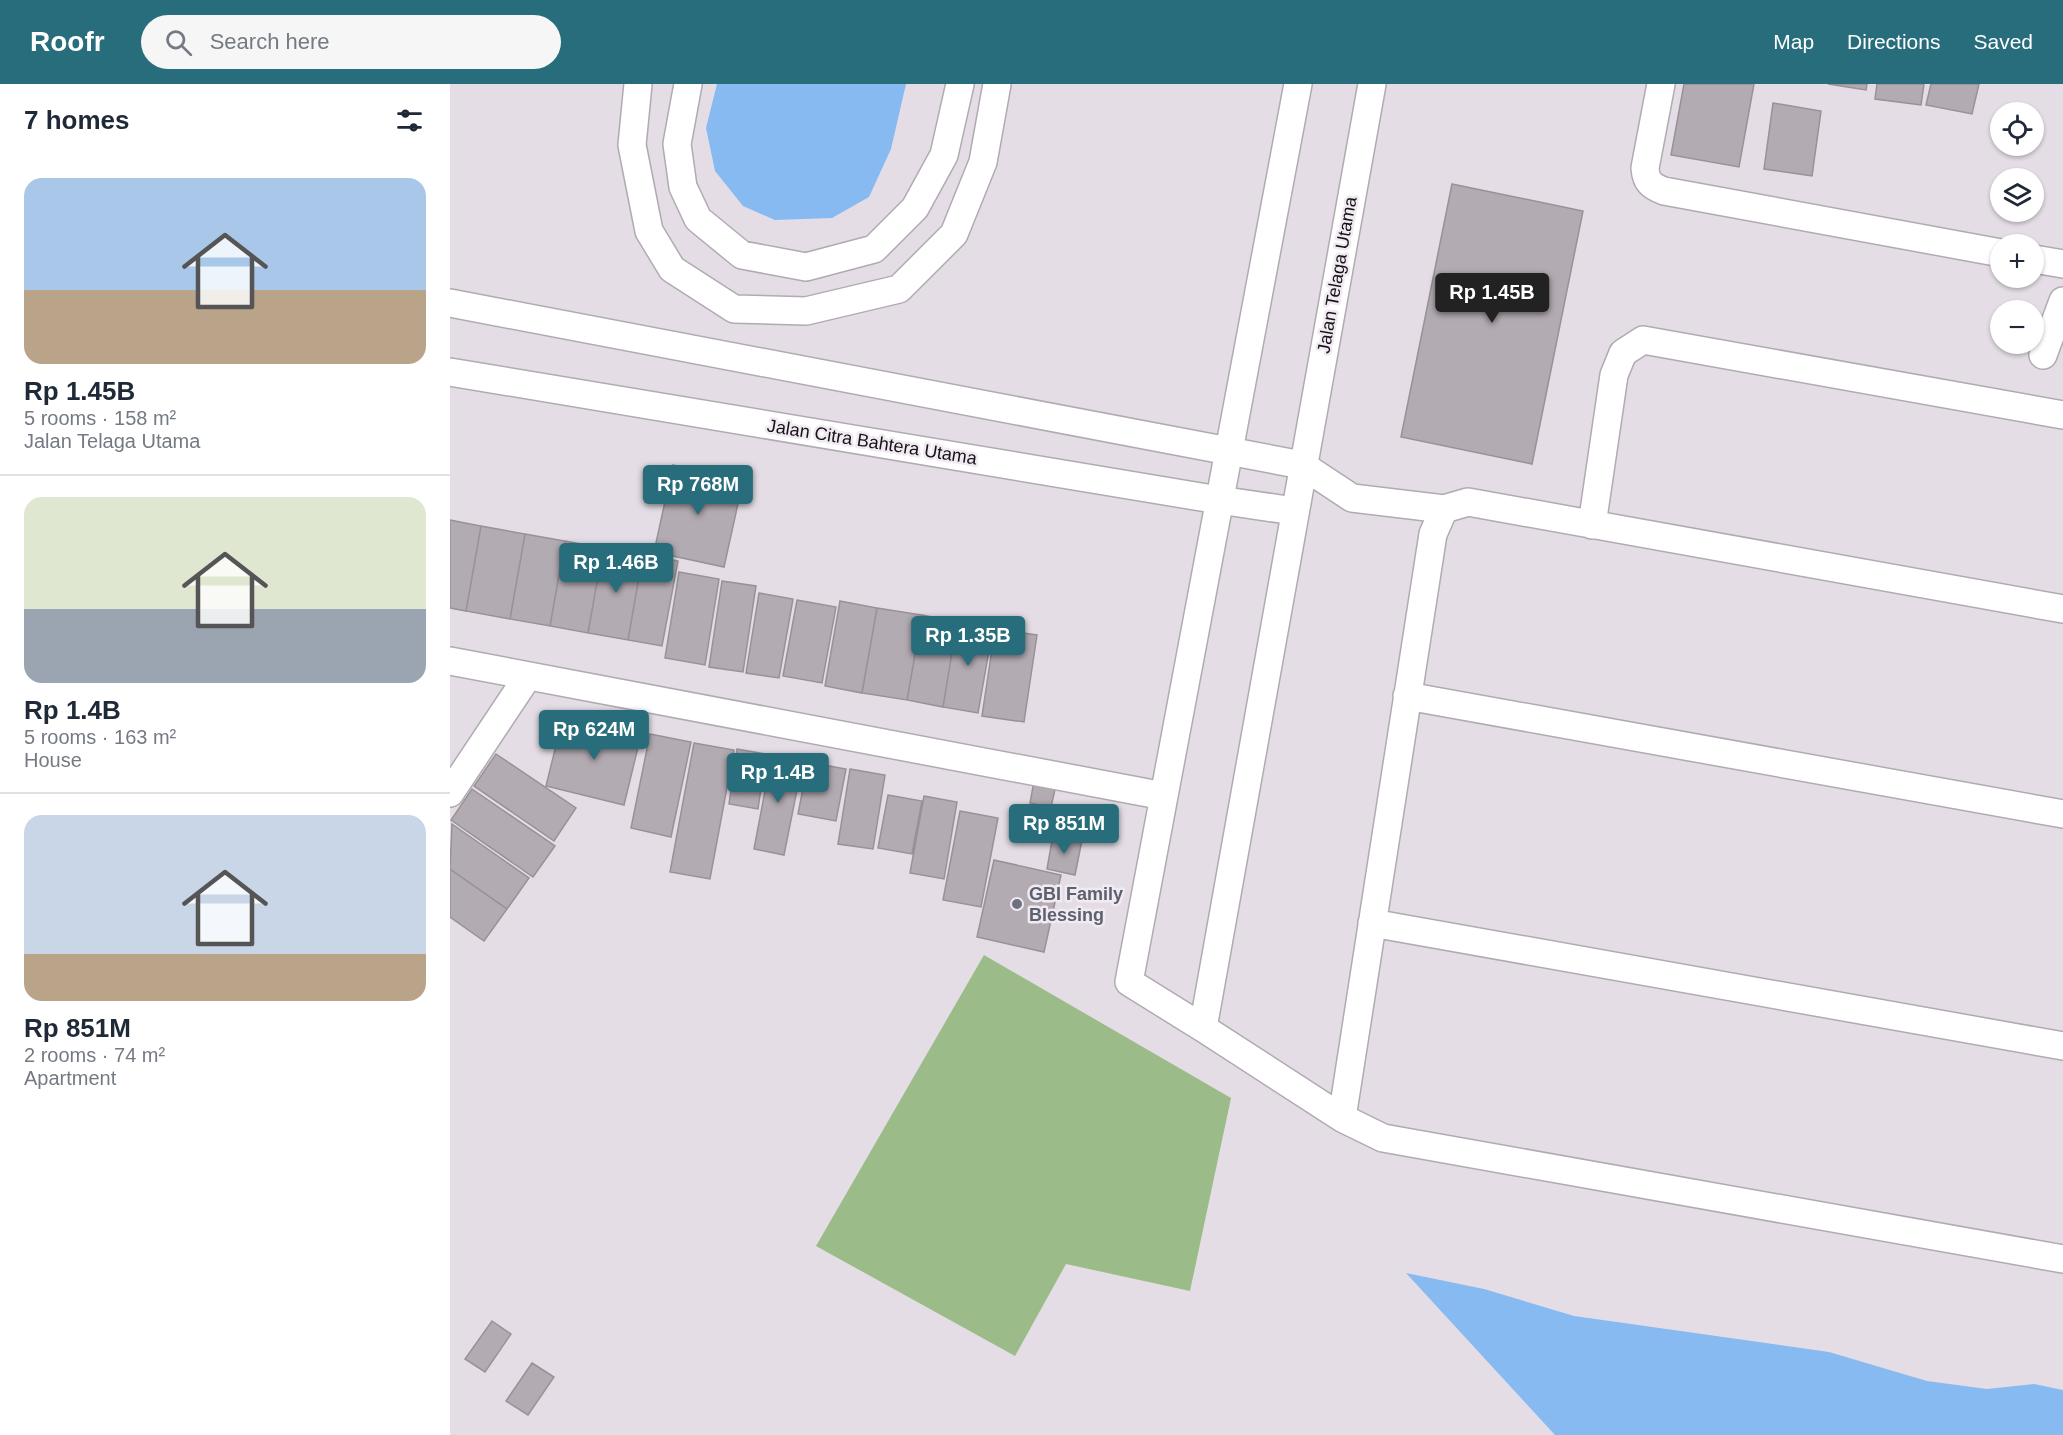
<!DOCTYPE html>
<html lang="en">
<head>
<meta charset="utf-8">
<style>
	body { margin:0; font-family:Helvetica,sans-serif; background:#f6f6f7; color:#1f2937; height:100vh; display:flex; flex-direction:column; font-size:22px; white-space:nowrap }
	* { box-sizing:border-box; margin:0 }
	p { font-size:20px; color:#747a83 }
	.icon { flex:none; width:33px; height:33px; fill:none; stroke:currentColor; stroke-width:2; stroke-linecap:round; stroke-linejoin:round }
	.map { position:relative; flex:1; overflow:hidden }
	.drawer { display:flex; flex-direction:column; background:#fff; width:450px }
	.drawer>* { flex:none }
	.tools { position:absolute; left:1540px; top:18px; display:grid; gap:12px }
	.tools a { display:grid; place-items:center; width:54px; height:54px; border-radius:50%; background:#fff; box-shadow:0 2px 4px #0004; font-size:30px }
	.price { position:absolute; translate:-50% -51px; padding:0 14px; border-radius:6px; background:#276d7b; color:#fff; font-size:20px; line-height:39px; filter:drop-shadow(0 2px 3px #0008) }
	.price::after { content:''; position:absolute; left:50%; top:36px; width:18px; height:14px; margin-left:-9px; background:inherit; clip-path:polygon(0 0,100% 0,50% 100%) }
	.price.active { background:#222; color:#fff }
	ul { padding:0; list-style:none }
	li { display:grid; align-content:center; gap:12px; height:318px; padding:0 24px }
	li+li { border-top:2px solid #e0e1e3 }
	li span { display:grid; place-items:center; height:186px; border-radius:18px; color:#555 }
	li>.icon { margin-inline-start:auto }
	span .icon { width:108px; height:108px; fill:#fffc; stroke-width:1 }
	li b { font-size:26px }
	h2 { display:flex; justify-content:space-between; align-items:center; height:72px; padding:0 24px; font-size:26px }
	header { display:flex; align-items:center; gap:36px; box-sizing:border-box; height:84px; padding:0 30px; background:#276d7b; color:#fff }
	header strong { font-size:28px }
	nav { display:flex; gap:33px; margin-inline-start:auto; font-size:21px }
	.search { width:420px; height:54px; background:#f6f6f7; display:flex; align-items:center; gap:15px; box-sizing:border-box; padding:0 21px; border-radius:33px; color:#747a83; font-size:22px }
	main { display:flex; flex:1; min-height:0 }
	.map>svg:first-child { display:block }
	.green { fill:#9bbc88 }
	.water { fill:#87baf1 }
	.building { fill:#b2abb2; stroke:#989198; stroke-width:1.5 }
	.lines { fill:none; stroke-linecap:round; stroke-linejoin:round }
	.street-casing { stroke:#b1aab2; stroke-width:30 }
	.street { stroke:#fff; stroke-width:27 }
	.worship-dot { fill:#6b7280; stroke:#f1eaf2; stroke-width:2 }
	.labels { text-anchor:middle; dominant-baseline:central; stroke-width:5; stroke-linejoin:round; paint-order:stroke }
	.street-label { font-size:18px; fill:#151315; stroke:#f1eaf2 }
	.worship-label { font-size:18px; font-weight:bold; fill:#5b616d; stroke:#f1eaf2; text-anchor:start }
</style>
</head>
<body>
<header>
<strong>Roofr</strong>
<div class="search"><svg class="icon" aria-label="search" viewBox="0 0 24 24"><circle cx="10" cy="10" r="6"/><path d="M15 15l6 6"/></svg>Search here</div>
<nav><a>Map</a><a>Directions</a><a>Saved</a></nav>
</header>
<main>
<section class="drawer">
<h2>7 homes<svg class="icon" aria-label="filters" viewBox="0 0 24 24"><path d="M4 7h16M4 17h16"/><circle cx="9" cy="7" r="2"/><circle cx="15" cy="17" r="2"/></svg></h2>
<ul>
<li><span style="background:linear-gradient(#a9c7e8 60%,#b9a48a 0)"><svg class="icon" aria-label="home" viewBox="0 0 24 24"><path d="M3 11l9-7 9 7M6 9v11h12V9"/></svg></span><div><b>Rp 1.45B</b><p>5 rooms · 158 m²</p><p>Jalan Telaga Utama</p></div></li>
<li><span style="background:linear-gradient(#dfe7d0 60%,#9aa5b1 0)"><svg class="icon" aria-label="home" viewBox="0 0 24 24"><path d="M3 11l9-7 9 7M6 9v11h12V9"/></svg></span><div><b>Rp 1.4B</b><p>5 rooms · 163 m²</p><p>House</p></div></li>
<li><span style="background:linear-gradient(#c9d6e8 75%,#b9a48a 0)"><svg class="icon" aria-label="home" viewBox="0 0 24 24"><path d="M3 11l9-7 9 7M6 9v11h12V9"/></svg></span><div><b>Rp 851M</b><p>2 rooms · 74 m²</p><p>Apartment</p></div></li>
</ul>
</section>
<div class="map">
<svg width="1613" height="1351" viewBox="0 0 1613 1351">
	<rect width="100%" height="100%" fill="#e4dde5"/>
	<!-- green -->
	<path class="green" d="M 534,871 L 781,1014 L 740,1207 L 616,1180 L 565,1272 L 366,1162 Z"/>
	<!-- water -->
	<path class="water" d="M 267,0 L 456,0 L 441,65 L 419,113 L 382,134 L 325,136 L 293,122 L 265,87 L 256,44 Z
		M 956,1189 L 1034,1205 L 1124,1232 L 1379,1268 L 1477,1297 L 1537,1305 L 1584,1300 L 1613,1306 L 1613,1351 L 1105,1351 Z"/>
	<!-- building -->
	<path class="building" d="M 1234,0 L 1304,0 L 1289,83 L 1221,71 Z
		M 1378,0 L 1417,0 L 1416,6 Z
		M 1427,0 L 1474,0 L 1471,21 L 1425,15 Z
		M 1481,0 L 1529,0 L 1522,30 L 1476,21 Z
		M 1323,19 L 1371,27 L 1362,92 L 1314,85 Z
		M 1002,100 L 1133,127 L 1082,380 L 951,353 Z
		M 223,381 L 293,397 L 274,483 L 204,468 Z
		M 0,436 L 31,442 L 16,527 L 0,524 Z
		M 31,442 L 75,450 L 60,535 L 16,527 Z
		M 75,450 L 115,457 L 100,542 L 60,535 Z
		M 115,457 L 153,464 L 138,549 L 100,542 Z
		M 153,464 L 193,470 L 178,556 L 138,549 Z
		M 193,470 L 228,477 L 212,562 L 178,556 Z
		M 229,488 L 269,495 L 255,581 L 215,574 Z
		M 272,497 L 306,502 L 293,588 L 259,583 Z
		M 309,509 L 343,515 L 329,594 L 296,589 Z
		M 347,516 L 386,523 L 372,599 L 333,592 Z
		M 390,517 L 427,524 L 412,609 L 375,602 Z
		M 427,524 L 472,531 L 457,616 L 412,609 Z
		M 472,531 L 507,538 L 493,623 L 457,616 Z
		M 507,538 L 543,544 L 528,629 L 493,623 Z
		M 545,545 L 587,551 L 574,638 L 532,632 Z
		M 113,633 L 191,651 L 174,721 L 96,702 Z
		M 200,650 L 241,658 L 221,753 L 181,744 Z
		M 244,659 L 284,666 L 260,795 L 220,788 Z
		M 287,665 L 316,670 L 308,725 L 279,720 Z
		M 46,670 L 126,724 L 104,757 L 24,702 Z
		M 322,670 L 353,676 L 334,771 L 304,765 Z
		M 358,678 L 396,685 L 386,737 L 348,730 Z
		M 400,685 L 435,691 L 423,765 L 388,760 Z
		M 584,697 L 606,701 L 601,723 L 580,719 Z
		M 22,705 L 105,762 L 83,793 L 1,736 Z
		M 438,711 L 472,717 L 462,770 L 428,764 Z
		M 474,712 L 507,718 L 494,795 L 460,789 Z
		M 510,727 L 548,734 L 531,823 L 493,816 Z
		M 2,740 L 79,794 L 57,825 L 0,785 Z
		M 603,751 L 632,756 L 625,791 L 597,785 Z
		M 544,776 L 611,791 L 594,868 L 527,853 Z
		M 0,785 L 57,825 L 34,857 L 0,833 Z
		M 42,1237 L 61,1250 L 35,1288 L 15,1275 Z
		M 82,1279 L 104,1293 L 78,1331 L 56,1317 Z"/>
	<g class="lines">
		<defs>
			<path id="street" d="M 188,0 L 182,61 L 199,147 L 222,185 L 284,225 L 356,227 L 449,205 L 504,150 L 533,78 L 547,0
				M 238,0 L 227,60 L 233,103 L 248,135 L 292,171 L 356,183 L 424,165 L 465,124 L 494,71 L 510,0
				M 848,0 L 679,898 L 753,944 L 922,0
				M 1211,0 L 1195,84 C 1196,98 1201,102 1214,107 L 1551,169
				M 1584,175 L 1613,180
				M 0,219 L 852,381 L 902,414 L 994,425
				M 1593,271 L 1613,217
				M 0,288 L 769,416 L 844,427
				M 1142,441 L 1164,291 L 1173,269 L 1193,256 L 1613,331
				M 1613,525 L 1018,418 L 994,425 L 983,450 L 892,1034 L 933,1054 L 1613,1175
				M 0,577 L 714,712
				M 957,612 L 1613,730
				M 0,709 L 78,592
				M 922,839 L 1613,962
				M 753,944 L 892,1034"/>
		</defs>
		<!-- street casing -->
		<use href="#street" class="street-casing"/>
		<!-- street -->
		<use href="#street" class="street"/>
	</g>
	<!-- markers -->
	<circle class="worship-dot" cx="567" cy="820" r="6"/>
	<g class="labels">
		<!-- street labels -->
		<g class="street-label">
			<text transform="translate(887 191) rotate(-80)">Jalan Telaga Utama</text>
			<text transform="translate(422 358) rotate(9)">Jalan Citra Bahtera Utama</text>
		</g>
		<!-- worship labels -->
		<g class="worship-label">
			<text x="579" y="810">GBI Family<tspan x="579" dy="21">Blessing</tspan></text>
		</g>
	</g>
</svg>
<div class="tools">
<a><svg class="icon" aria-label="locate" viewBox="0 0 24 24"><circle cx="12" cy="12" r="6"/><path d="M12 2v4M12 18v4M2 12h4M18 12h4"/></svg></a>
<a><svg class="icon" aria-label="layers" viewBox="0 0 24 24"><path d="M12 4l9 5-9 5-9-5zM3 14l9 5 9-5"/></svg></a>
<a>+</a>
<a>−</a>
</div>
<b class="price active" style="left:1042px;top:240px">Rp 1.45B</b>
<b class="price" style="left:248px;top:432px">Rp 768M</b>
<b class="price" style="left:166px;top:510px">Rp 1.46B</b>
<b class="price" style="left:518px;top:583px">Rp 1.35B</b>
<b class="price" style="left:144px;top:677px">Rp 624M</b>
<b class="price" style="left:328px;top:720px">Rp 1.4B</b>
<b class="price" style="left:614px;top:771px">Rp 851M</b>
</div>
</main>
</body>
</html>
